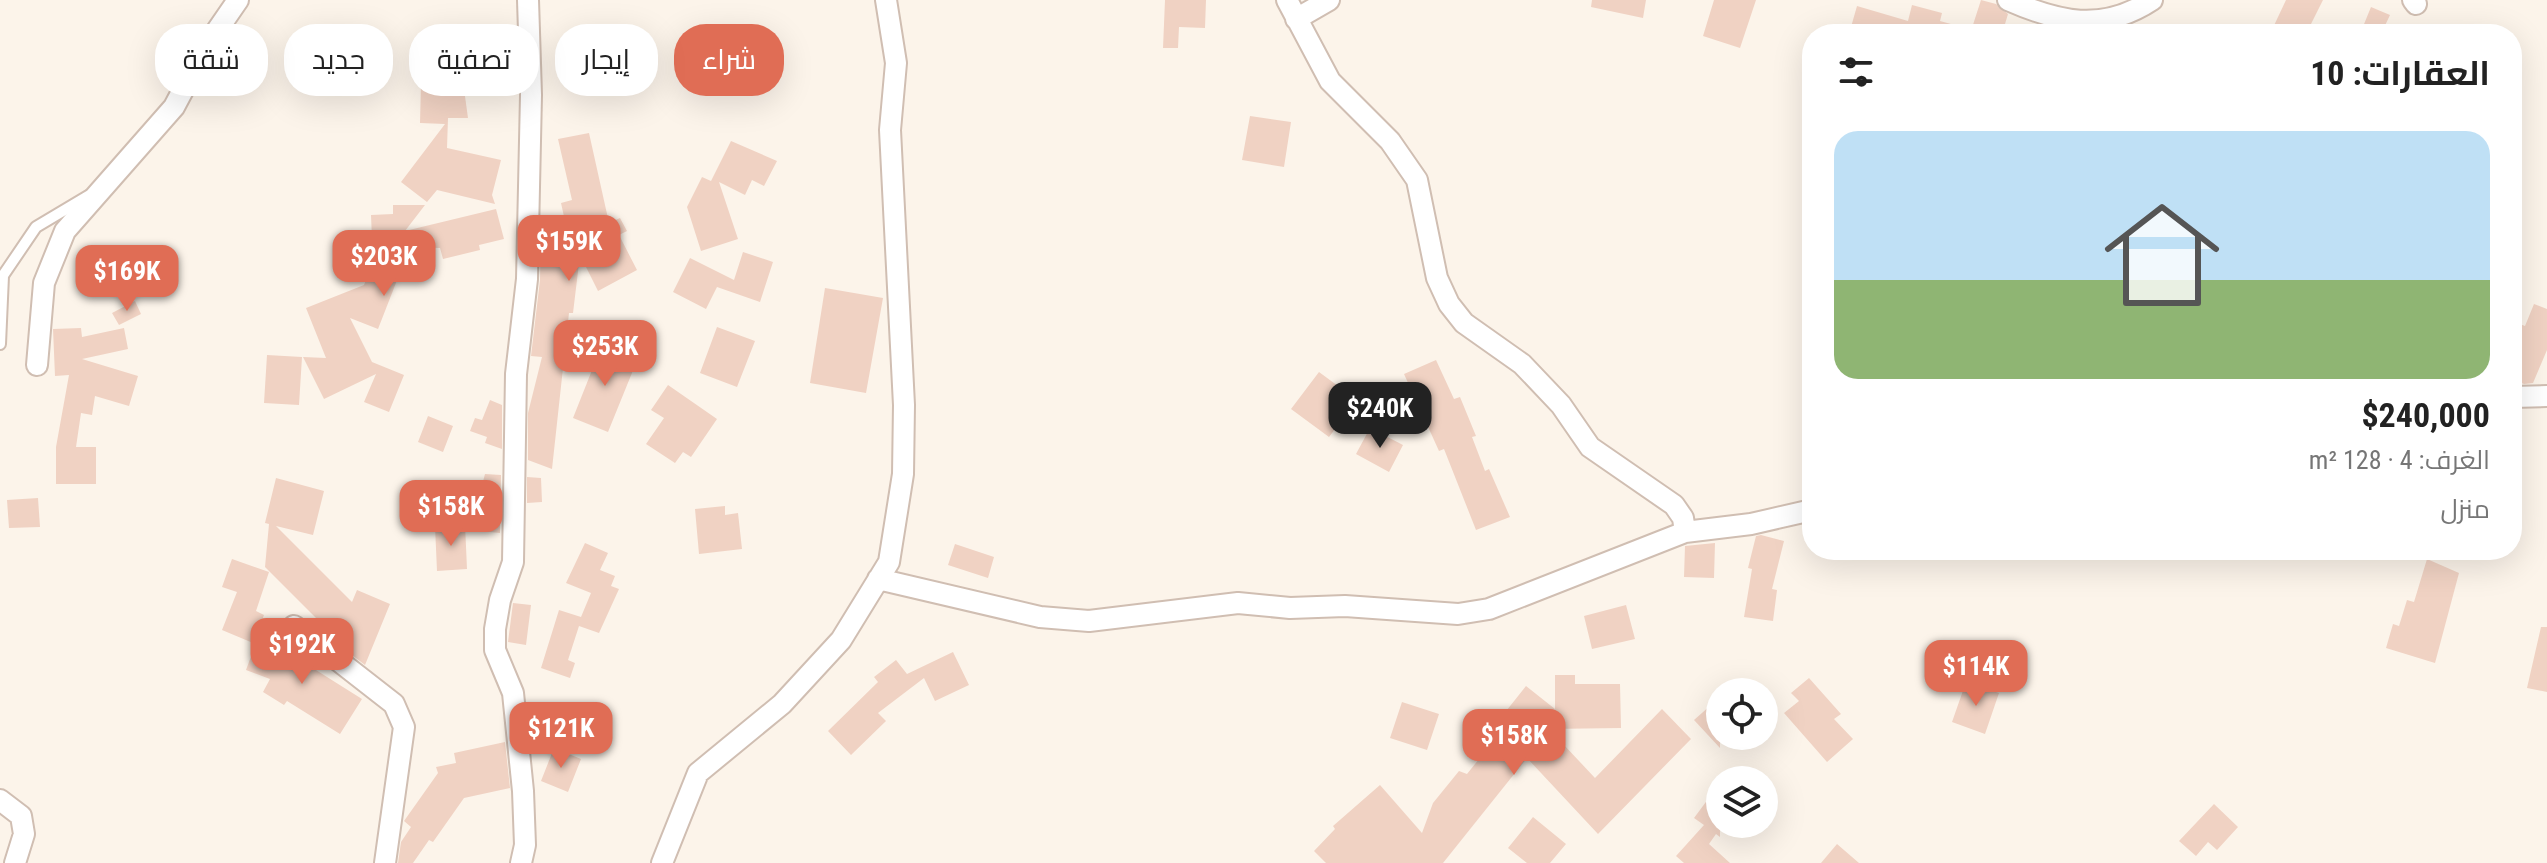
<!DOCTYPE html>
<html lang="ar">
<head>
<meta charset="utf-8">
<style>
	body { margin:0; font-family:"Roboto Condensed",Cairo,sans-serif; background:#f6f6f6; color:#222; direction:rtl; height:100vh; display:flex; flex-direction:column; font-size:30px; white-space:nowrap }
	* { box-sizing:border-box; margin:0 }
	p { font-size:26px; color:#767676 }
	.icon { flex:none; width:44px; height:44px; fill:none; stroke:currentColor; stroke-width:2; stroke-linecap:round; stroke-linejoin:round }
	.map { position:relative; flex:1; overflow:hidden; direction:ltr }
	.sheet { position:absolute; left:1802px; top:24px; width:720px; height:536px; display:flex; flex-direction:column; background:#fff; border-radius:32px; box-shadow:0 8px 32px #0002; direction:rtl }
	.sheet>* { flex:none }
	.top-card { position:absolute; left:24px; top:24px; width:760px; height:72px; direction:rtl; display:flex; gap:16px }
	.controls { position:absolute; left:1706px; top:678px; display:grid; gap:16px }
	.controls a { display:grid; place-items:center; width:72px; height:72px; border-radius:50%; background:#fff; box-shadow:0 8px 32px #0002; font-size:40px }
	.price { position:absolute; translate:-50% -68px; padding:0 18px; border-radius:16px; background:#e06d55; color:#fff; font-size:26px; line-height:52px; filter:drop-shadow(0 2px 4px #0008) }
	.price::after { content:''; position:absolute; left:50%; top:48px; width:24px; height:18px; margin-left:-12px; background:inherit; clip-path:polygon(0 0,100% 0,50% 100%) }
	.price.current { background:#222; color:#fff }
	ul { padding:0; list-style:none }
	li { display:grid; align-content:center; gap:16px; height:424px; padding:0 32px }
	li+li { border-top:2px solid #e0e0e0 }
	li span { display:grid; place-items:center; height:248px; border-radius:24px; color:#555 }
	li>.icon { margin-inline-start:auto }
	span .icon { width:144px; height:144px; fill:#fffc; stroke-width:1 }
	li b { font-size:34px }
	h2 { display:flex; justify-content:space-between; align-items:center; height:96px; padding:0 32px; font-size:34px }
	.chip { padding:0 28px; border-radius:32px; background:#fff; box-shadow:0 8px 32px #0002; font-size:28px; line-height:72px }
	.chip.current { background:#e06d55; color:#fff }
	.map>svg:first-child { display:block }
	.building { fill:#f0d2c3 }
	.lines { fill:none; stroke-linecap:round; stroke-linejoin:round }
	.service-casing { stroke:#d0beb2; stroke-width:14 }
	.minor-casing { stroke:#d0beb2; stroke-width:24 }
	.service { stroke:#fff; stroke-width:10 }
	.minor { stroke:#fff; stroke-width:20 }
</style>
</head>
<body>
<div class="map">
<svg width="2547" height="863" viewBox="0 0 2547 863">
	<rect width="100%" height="100%" fill="#fcf4ea"/>
	<!-- building -->
	<path class="building" d="M 1165,0 L 1206,0 L 1205,28 L 1179,27 L 1178,48 L 1163,48 Z
		M 1592,0 L 1646,0 L 1643,18 L 1591,7 Z
		M 1714,0 L 1756,0 L 1740,48 L 1703,36 Z
		M 1981,0 L 1996,4 L 2008,14 L 2002,34 L 1970,34 Z
		M 2286,0 L 2323,0 L 2306,34 L 2270,34 Z
		M 1912,5 L 1942,13 L 1940,21 L 1969,29 L 1968,34 L 1849,34 L 1857,6 L 1908,21 Z
		M 2371,7 L 2390,15 L 2381,34 L 2360,34 Z
		M 717,29 L 755,29 L 755,80 L 717,80 Z
		M 460,60 L 468,118 L 448,118 L 447,148 L 501,160 L 492,195 L 495,204 L 437,190 L 427,202 L 401,182 L 445,124 L 420,123 L 421,83 L 444,84 L 441,62 Z
		M 1250,116 L 1291,122 L 1284,167 L 1242,160 Z
		M 589,133 L 609,223 L 620,218 L 627,231 L 619,235 L 637,270 L 598,291 L 580,255 L 573,313 L 569,313 L 552,469 L 528,460 L 528,413 L 542,357 L 531,356 L 540,280 L 541,220 L 565,221 L 561,203 L 572,200 L 558,139 Z
		M 731,141 L 777,161 L 764,186 L 752,180 L 745,195 L 719,182 L 738,239 L 701,251 L 687,207 L 702,177 L 711,181 Z
		M 393,205 L 425,205 L 405,231 L 496,209 L 504,239 L 479,245 L 480,250 L 443,259 L 440,248 L 410,247 L 378,329 L 350,318 L 372,362 L 404,375 L 389,412 L 364,402 L 376,374 L 324,399 L 303,357 L 326,358 L 306,308 L 364,285 L 383,239 L 372,239 L 371,215 L 393,214 Z
		M 743,252 L 773,262 L 760,302 L 717,287 L 706,309 L 673,292 L 690,258 L 734,280 Z
		M 825,288 L 883,298 L 866,393 L 810,383 Z
		M 135,301 L 141,314 L 119,325 L 112,313 Z
		M 2534,304 L 2547,309 L 2547,350 L 2533,383 L 2524,384 L 2512,379 L 2512,321 L 2525,326 Z
		M 717,327 L 755,341 L 737,387 L 700,373 Z
		M 81,328 L 82,337 L 124,328 L 128,349 L 82,359 L 138,376 L 129,406 L 95,396 L 92,415 L 81,413 L 76,447 L 96,447 L 96,484 L 56,484 L 56,447 L 69,375 L 55,376 L 53,329 Z
		M 604,340 L 636,363 L 608,432 L 573,418 Z
		M 267,355 L 302,357 L 299,405 L 264,403 Z
		M 1436,360 L 1454,399 L 1460,397 L 1476,436 L 1472,437 L 1485,471 L 1489,469 L 1510,517 L 1476,530 L 1444,449 L 1439,451 L 1404,374 Z
		M 1319,372 L 1357,400 L 1329,437 L 1291,409 Z
		M 668,385 L 717,419 L 691,457 L 683,452 L 675,463 L 646,444 L 664,418 L 651,410 Z
		M 490,400 L 502,405 L 502,449 L 485,443 L 487,437 L 470,431 L 475,418 L 482,420 Z
		M 428,416 L 453,426 L 443,452 L 418,442 Z
		M 1370,428 L 1403,445 L 1389,472 L 1356,454 Z
		M 485,474 L 501,475 L 500,533 L 470,530 Z
		M 527,477 L 541,478 L 542,502 L 527,503 Z
		M 276,478 L 324,491 L 313,535 L 276,526 L 352,602 L 357,590 L 390,604 L 365,665 L 335,642 L 336,638 L 265,567 L 269,524 L 265,523 Z
		M 38,498 L 40,527 L 9,528 L 7,500 Z
		M 725,506 L 725,515 L 738,513 L 742,549 L 699,554 L 695,509 Z
		M 465,524 L 467,569 L 437,571 L 435,526 Z
		M 1761,535 L 1784,541 L 1772,589 L 1777,590 L 1773,621 L 1744,617 L 1752,569 L 1748,568 L 1756,536 Z
		M 585,543 L 608,553 L 600,570 L 615,576 L 611,586 L 619,589 L 599,633 L 579,626 L 568,660 L 575,663 L 570,678 L 541,668 L 559,610 L 581,617 L 591,593 L 566,583 Z
		M 1715,543 L 1714,578 L 1684,577 L 1685,546 Z
		M 955,544 L 994,557 L 988,578 L 948,565 Z
		M 232,559 L 269,572 L 256,611 L 264,615 L 253,643 L 222,630 L 237,592 L 222,587 Z
		M 2427,559 L 2459,573 L 2435,663 L 2386,648 L 2393,624 L 2399,626 L 2407,600 L 2414,602 Z
		M 513,603 L 531,605 L 526,645 L 508,642 Z
		M 1626,605 L 1635,639 L 1592,649 L 1584,616 Z
		M 2541,627 L 2547,627 L 2547,692 L 2527,688 Z
		M 259,635 L 274,640 L 273,643 L 362,699 L 340,734 L 287,701 L 284,705 L 263,692 L 270,679 L 246,670 Z
		M 953,652 L 969,685 L 935,701 L 924,678 L 878,713 L 886,721 L 851,755 L 828,731 L 878,682 L 874,677 L 896,660 L 907,674 Z
		M 1555,675 L 1575,675 L 1575,684 L 1620,684 L 1621,728 L 1549,729 L 1595,778 L 1662,709 L 1691,739 L 1598,834 L 1527,758 L 1443,863 L 1326,863 L 1314,851 L 1335,829 L 1333,826 L 1380,785 L 1422,833 L 1433,803 L 1459,771 L 1467,774 L 1483,754 L 1476,749 L 1526,686 L 1555,709 Z
		M 1809,678 L 1841,714 L 1834,719 L 1853,739 L 1827,762 L 1784,713 L 1799,701 L 1791,693 Z
		M 1966,682 L 1999,693 L 1985,734 L 1952,722 Z
		M 1720,697 L 1720,748 L 1694,720 Z
		M 1402,702 L 1439,714 L 1427,750 L 1390,738 Z
		M 505,742 L 510,788 L 464,798 L 433,842 L 429,840 L 413,863 L 398,863 L 401,842 L 411,827 L 404,821 L 438,773 L 436,767 L 456,763 L 454,753 Z
		M 554,748 L 581,759 L 568,792 L 541,781 Z
		M 1720,783 L 1720,837 L 1716,834 L 1709,844 L 1730,863 L 1684,863 L 1676,856 L 1704,825 L 1694,818 Z
		M 2214,804 L 2238,827 L 2217,850 L 2208,842 L 2196,856 L 2179,841 Z
		M 1533,817 L 1566,844 L 1550,863 L 1527,863 L 1508,848 Z
		M 1837,844 L 1859,863 L 1821,863 Z"/>
	<g class="lines">
		<defs>
			<path id="service" d="M 0,280 L 36,227 L 88,196
				M 0,344 L 3,276"/>
			<path id="minor" d="M 1287,0 L 1330,81 L 1390,141 L 1417,180 L 1437,278 L 1449,304 L 1464,323 L 1522,364 L 1561,405 L 1590,447 L 1674,505 L 1683,518 L 1685,532
				M 2008,0 C 2058,22 2102,33 2152,0
				M 2413,0 L 2416,4
				M 1296,19 L 1329,0
				M 37,365 L 44,283 L 65,231 L 174,107 L 207,45 L 238,0
				M 2512,397 L 2547,396
				M 878,579 L 1040,617 L 1089,621 L 1238,603 L 1290,608 L 1345,606 L 1458,614 L 1489,609 L 1685,532 L 1751,524 L 1812,510
				M 294,626 L 394,704 L 404,727 L 385,863
				M 0,800 L 21,816 L 24,834 L 15,863
				M 521,863 L 525,845 L 523,791 L 513,693 L 495,650 L 495,629 L 500,600 L 513,562 L 516,374 L 527,279 L 531,95 L 528,0
				M 662,863 L 698,773 L 782,704 L 841,640 L 889,562 L 903,474 L 904,405 L 890,130 L 896,63 L 886,0"/>
		</defs>
		<!-- service casing -->
		<use href="#service" class="service-casing"/>
		<!-- minor casing -->
		<use href="#minor" class="minor-casing"/>
		<!-- service -->
		<use href="#service" class="service"/>
		<!-- minor -->
		<use href="#minor" class="minor"/>
	</g>
</svg>
<div class="controls">
<a><svg class="icon" aria-label="locate" viewBox="0 0 24 24"><circle cx="12" cy="12" r="6"/><path d="M12 2v4M12 18v4M2 12h4M18 12h4"/></svg></a>
<a><svg class="icon" aria-label="layers" viewBox="0 0 24 24"><path d="M12 4l9 5-9 5-9-5zM3 14l9 5 9-5"/></svg></a>
</div>
<b class="price" style="left:569px;top:283px">$159K</b>
<b class="price" style="left:384px;top:298px">$203K</b>
<b class="price" style="left:127px;top:313px">$169K</b>
<b class="price" style="left:605px;top:388px">$253K</b>
<b class="price current" style="left:1380px;top:450px">$240K</b>
<b class="price" style="left:451px;top:548px">$158K</b>
<b class="price" style="left:302px;top:686px">$192K</b>
<b class="price" style="left:1976px;top:708px">$114K</b>
<b class="price" style="left:561px;top:770px">$121K</b>
<b class="price" style="left:1514px;top:777px">$158K</b>
<div class="top-card">
<a class="chip current">شراء</a>
<a class="chip">إيجار</a>
<a class="chip">تصفية</a>
<a class="chip">جديد</a>
<a class="chip">شقة</a>
</div>
<section class="sheet">
<h2>العقارات: 10<svg class="icon" aria-label="filters" viewBox="0 0 24 24"><path d="M4 7h16M4 17h16"/><circle cx="9" cy="7" r="2"/><circle cx="15" cy="17" r="2"/></svg></h2>
<ul>
<li><span style="background:linear-gradient(#bfe0f5 60%,#8fb573 0)"><svg class="icon" aria-label="home" viewBox="0 0 24 24"><path d="M3 11l9-7 9 7M6 9v11h12V9"/></svg></span><div><b>$240,000</b><p>الغرف: 4 · 128 m²</p><p>منزل</p></div></li>
</ul>
</section>
</div>
</body>
</html>
